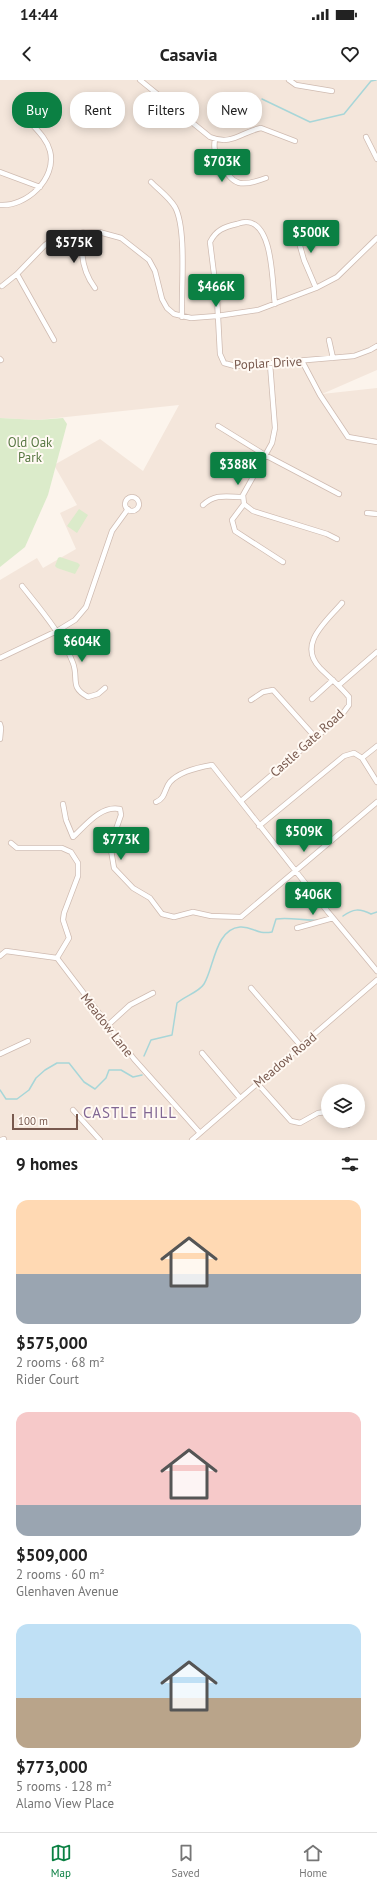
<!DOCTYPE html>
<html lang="en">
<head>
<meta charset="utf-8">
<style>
	body { margin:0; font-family:"PT Sans",sans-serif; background:#f6f6f6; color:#222; height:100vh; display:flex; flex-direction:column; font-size:15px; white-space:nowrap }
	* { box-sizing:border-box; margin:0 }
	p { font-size:13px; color:#767676 }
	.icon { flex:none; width:22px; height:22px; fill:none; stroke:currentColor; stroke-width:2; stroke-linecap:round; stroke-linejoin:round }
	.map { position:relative; height:1060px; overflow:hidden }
	.panel { display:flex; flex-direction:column; background:#fff; flex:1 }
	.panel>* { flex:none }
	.banner { position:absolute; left:12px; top:12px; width:353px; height:36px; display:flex; gap:8px }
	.buttons { position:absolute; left:321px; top:1004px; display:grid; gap:8px }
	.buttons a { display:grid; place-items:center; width:44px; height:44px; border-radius:50%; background:#fff; box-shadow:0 2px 10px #0003; font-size:20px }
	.scale { position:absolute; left:12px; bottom:10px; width:66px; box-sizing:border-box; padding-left:4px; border:2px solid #78594e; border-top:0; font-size:11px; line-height:14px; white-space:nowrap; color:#78594e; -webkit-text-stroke:3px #fff9f3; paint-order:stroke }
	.price { position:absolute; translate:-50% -34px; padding:0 9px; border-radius:4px; background:#0b8043; color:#fff; font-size:13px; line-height:26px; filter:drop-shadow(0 1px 2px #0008) }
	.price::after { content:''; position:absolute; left:50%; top:24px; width:12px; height:9px; margin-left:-6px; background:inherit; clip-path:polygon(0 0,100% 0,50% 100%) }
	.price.on { background:#222; color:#fff }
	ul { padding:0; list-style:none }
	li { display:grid; align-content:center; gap:8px; height:212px; padding:0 16px }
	li span { display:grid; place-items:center; height:124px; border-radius:12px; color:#555 }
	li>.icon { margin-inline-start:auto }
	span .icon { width:72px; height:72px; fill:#fffc; stroke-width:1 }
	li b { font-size:17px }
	h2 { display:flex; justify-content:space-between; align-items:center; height:48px; padding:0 16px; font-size:17px }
	.pill { padding:0 14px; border-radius:16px; background:#fff; box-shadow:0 2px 10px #0003; font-size:14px; line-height:36px }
	.pill.on { background:#0b8043; color:#fff }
	.status { display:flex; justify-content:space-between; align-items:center; height:28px; padding:0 20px; background:#fff; direction:ltr }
	.status svg { height:11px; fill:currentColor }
	header { display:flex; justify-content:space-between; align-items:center; height:52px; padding:0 16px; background:#fff; font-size:18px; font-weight:600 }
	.menu { display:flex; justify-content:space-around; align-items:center; height:56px; border-top:1px solid #e0e0e0; background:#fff; font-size:11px; color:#767676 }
	.menu a { display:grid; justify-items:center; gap:2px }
	.menu .on { color:#0b8043 }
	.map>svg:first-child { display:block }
	.residential { fill:#f4e6db; fill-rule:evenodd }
	.green { fill:#dbebca }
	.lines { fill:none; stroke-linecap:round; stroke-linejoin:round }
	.stream { stroke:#a7d6d8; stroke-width:1.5 }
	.minor-casing { stroke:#cfbbb1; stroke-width:6 }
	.minor { stroke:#fff; stroke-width:4.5 }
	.labels { text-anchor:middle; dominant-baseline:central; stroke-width:4; stroke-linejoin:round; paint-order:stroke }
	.street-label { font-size:13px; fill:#78594e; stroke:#fff9f3 }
	.park-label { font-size:13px; fill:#587843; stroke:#fff9f3 }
	.quarter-label { font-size:15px; letter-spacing:1px; fill:#806693; stroke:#fff9f3 }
</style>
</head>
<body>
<div class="status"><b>14:44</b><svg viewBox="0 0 49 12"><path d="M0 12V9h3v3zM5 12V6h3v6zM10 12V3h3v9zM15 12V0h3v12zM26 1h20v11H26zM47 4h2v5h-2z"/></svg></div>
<header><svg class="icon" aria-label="back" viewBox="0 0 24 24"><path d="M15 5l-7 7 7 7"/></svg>Casavia<svg class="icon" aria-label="heart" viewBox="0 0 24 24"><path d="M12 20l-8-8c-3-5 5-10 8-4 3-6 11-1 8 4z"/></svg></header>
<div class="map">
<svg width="377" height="1060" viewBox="0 0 377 1060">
	<rect width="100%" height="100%" fill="#fcf4ec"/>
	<!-- residential -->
	<path class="residential" d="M 0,0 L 377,0 L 377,290 L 322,314 L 377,308 L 377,1060 L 0,1060 L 0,500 L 37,478 L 43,488 L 76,469 L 60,433 L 77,425 L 54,385 L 100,359 L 143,391 L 179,325 L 38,340 L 0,338 ZM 328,1011 L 358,1011 L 358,1041 L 328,1041 Z"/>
	<!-- green -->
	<path class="green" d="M 0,338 L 38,340 L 63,338 L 67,344 L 48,415 L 25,467 L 0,487 Z
		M 79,429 L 88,435 L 77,453 L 67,446 Z
		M 60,477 L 78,483 L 80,485 L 75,494 L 57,488 L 55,486 L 58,478 Z"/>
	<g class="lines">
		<!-- stream -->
		<path class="stream" d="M 262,19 L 310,42 L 344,34 L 371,1 L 376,0
			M 343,836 C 353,829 359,828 371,834 L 377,832
			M 144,976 L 151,960 L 172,955 L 177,923 C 185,916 199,912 204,904 C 214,888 215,849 240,847 C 253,846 256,855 272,852 L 276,839 C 291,837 304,841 319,840
			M 0,1010 L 6,1019 L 17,1019 L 29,1010 L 36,998 L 45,990 L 57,983 L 69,983 L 84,1002 L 95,1009 L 106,998 L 109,990 L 121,990 L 133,997 L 142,995"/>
		<defs>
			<path id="minor" d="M 140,0 L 210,57 C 232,66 241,52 261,48 L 295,61
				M 289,0 L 296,5 L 332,11
				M 366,57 L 377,79
				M 215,59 C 213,71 216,72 221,82 C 232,107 242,107 266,98
				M 0,92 L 40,107
				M 151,102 C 159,110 169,117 175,127 C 187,149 181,210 182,237
				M 0,125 C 26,127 57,99 50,71 C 47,59 37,50 29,41
				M 294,145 L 304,180 L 316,208
				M 83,152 C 80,172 82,191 95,208
				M 17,194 L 54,260
				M 2,206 L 17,194 L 45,165 L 56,157 L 67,153 L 99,152 L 121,158 L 149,180 L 155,191 L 162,219 L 167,228 L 174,234 L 191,238 L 217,236 L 258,230 L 316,208 L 337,197 L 377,158
				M 275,224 C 272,206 274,142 246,142 C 244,142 240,143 237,144 C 224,147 216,150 210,162 L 217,218 L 220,274 L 224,283 L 235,286 L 354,276 L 370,270 L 377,266
				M 329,260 L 333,278
				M 0,279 L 1,280
				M 302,281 L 320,315 L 348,357 L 377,362
				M 270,284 L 275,348 L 272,363 L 243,415 L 244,424 L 253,431 L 327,454 L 337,459
				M 218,346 L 265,375 L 339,414
				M125 424a7 7 0 1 1 14 0a7 7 0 1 1-14 0Z
				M 244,424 L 232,440 L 235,451 L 283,482
				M 203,425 C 216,413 227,417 243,417
				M 367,433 L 377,434
				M 22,506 C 41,530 62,554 73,583 C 79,599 69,607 88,617 L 98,614 L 105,608
				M 0,578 L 57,551 L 75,540 L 86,527 L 112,451 L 128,429
				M 339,605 L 377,572
				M 312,619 L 333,600
				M 251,620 L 263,612 L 273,610 L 316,658
				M 0,644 L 1,648 L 0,659
				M 362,678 L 377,702
				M 241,721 L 341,636 L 349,625 L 349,617 C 340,606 330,598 320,588 C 297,564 326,542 342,523
				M 156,722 C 166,718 164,709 170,702 C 179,692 200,687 212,685 L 328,832 L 377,891
				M 63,724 L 66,740 L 73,757 C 86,745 101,725 120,729 L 121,735 L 114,755 L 111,770 L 114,788 L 133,808 L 150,818 L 162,834 L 174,837 L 193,832 L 211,836 L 241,837 L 377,722
				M 259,746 L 344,676 L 354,673 L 362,678 L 377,666
				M 11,763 L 17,768 L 62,768 L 71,772 L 78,783 L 78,796 L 64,833 L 63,840 L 69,858 L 57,878
				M 297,848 L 333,838
				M 0,876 L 6,871 L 57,878 L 134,979 L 200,1053
				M 251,908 L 301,966
				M 107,946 L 130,925 L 153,913
				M 202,973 L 240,1018
				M 0,974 L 28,961
				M 257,1003 L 291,1041 L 300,1043 L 318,1033 L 326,1032 L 328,1034
				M 73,1030 L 100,1060
				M 334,1041 L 348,1045
				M 1,1060 L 4,1059
				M 192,1060 L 377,900"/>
		</defs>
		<!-- minor casing -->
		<use href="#minor" class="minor-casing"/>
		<!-- minor -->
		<use href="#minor" class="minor"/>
	</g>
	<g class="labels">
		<!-- street labels -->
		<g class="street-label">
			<text transform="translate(268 283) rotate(-3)">Poplar Drive</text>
			<text transform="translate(307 663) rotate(-42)">Castle Gate Road</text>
			<text transform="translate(107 945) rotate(52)">Meadow Lane</text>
			<text transform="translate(285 980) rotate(-40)">Meadow Road</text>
		</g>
		<!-- park labels -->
		<g class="park-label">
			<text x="30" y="362">Old Oak<tspan x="30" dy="15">Park</tspan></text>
		</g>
		<!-- quarter labels -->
		<g class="quarter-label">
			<text x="130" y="1032">CASTLE HILL</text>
		</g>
	</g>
</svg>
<div class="buttons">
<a><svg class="icon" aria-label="layers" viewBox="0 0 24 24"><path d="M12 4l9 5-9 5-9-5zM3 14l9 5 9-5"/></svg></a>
</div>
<div class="scale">100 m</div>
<b class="price" style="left:222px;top:103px">$703K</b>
<b class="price" style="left:311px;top:174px">$500K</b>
<b class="price on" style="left:74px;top:184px">$575K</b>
<b class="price" style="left:216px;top:228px">$466K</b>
<b class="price" style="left:238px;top:406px">$388K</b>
<b class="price" style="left:82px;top:583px">$604K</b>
<b class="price" style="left:304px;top:773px">$509K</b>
<b class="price" style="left:121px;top:781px">$773K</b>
<b class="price" style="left:313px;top:836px">$406K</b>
<div class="banner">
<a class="pill on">Buy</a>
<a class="pill">Rent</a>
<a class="pill">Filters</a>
<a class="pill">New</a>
</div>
</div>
<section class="panel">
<h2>9 homes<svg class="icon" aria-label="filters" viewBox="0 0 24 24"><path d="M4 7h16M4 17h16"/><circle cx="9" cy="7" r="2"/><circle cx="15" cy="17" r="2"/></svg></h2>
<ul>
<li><span style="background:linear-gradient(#ffd9b3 60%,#9aa5b1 0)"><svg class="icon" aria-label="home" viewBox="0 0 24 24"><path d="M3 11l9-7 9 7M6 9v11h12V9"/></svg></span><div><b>$575,000</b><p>2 rooms · 68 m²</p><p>Rider Court</p></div></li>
<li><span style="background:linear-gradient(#f6c9c9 75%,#9aa5b1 0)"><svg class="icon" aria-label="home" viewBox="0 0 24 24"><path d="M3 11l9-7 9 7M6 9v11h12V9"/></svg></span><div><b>$509,000</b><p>2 rooms · 60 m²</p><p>Glenhaven Avenue</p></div></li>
<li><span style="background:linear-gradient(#bfe0f5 60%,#b9a48a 0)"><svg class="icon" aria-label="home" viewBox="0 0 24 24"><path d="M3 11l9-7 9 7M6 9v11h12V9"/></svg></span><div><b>$773,000</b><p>5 rooms · 128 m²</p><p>Alamo View Place</p></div></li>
</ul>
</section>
<nav class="menu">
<a class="on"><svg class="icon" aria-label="map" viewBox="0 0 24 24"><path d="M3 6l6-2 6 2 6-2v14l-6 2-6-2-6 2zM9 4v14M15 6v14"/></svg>Map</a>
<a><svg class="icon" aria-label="saved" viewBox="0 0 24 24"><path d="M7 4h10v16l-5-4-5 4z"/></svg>Saved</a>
<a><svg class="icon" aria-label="home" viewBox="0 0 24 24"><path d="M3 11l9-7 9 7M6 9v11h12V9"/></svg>Home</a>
</nav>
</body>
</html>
